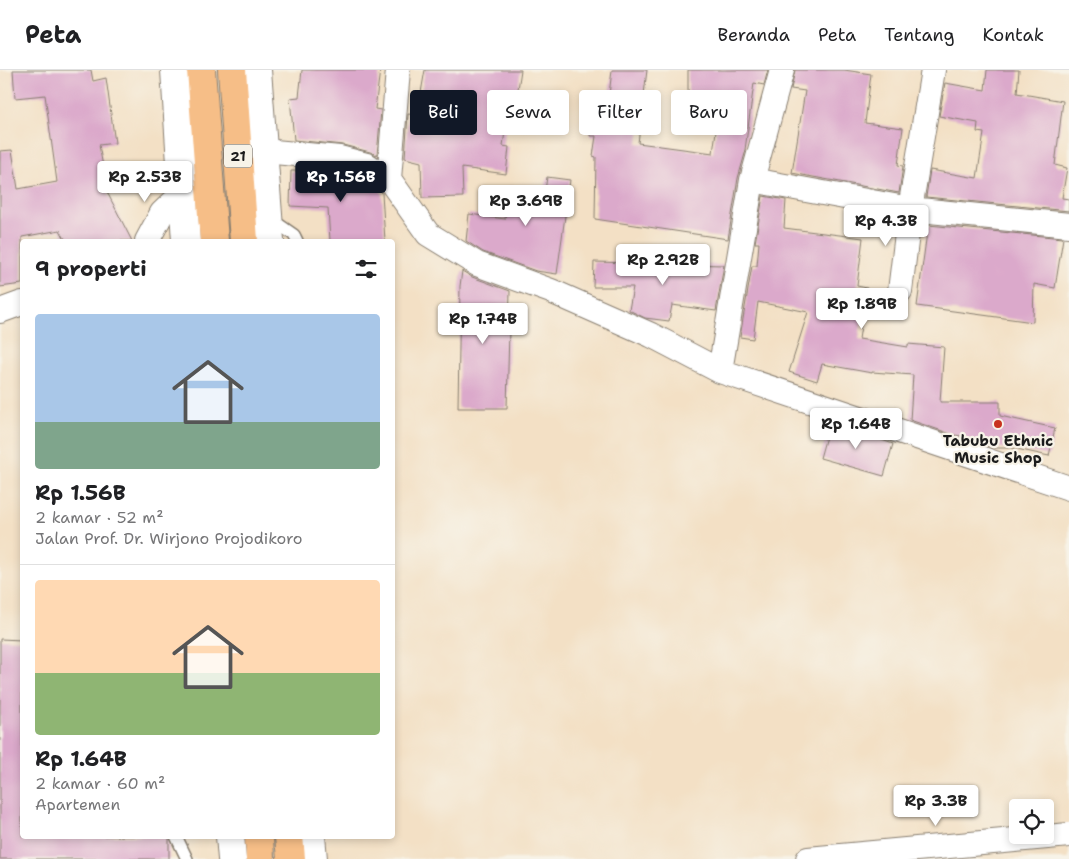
<!DOCTYPE html>
<html lang="id">
<head>
<meta charset="utf-8">
<style>
	body { margin:0; font-family:"Shantell Sans",sans-serif; background:#f2f2f2; color:#202124; height:100vh; display:flex; flex-direction:column; font-size:19px; white-space:nowrap }
	* { box-sizing:border-box; margin:0 }
	p { font-size:16px; color:#757577 }
	.icon { flex:none; width:28px; height:28px; fill:none; stroke:currentColor; stroke-width:2; stroke-linecap:round; stroke-linejoin:round }
	.map { position:relative; flex:1; overflow:hidden }
	.side { position:absolute; left:20px; top:169px; width:375px; height:600px; display:flex; flex-direction:column; background:#fff; border-radius:5px; box-shadow:0 2px 8px #0003 }
	.side>* { flex:none }
	.guide { position:absolute; left:410px; top:20px; width:475px; height:45px; display:flex; gap:10px }
	.fabs { position:absolute; left:1009px; top:729px; display:grid; gap:10px }
	.fabs a { display:grid; place-items:center; width:45px; height:45px; border-radius:5px; background:#fff; box-shadow:0 2px 8px #0003; font-size:25px }
	.price { position:absolute; translate:-50% -42px; padding:0 11px; border-radius:5px; background:#fff; color:#222; font-size:16px; line-height:32px; filter:drop-shadow(0 1px 2px #0008) }
	.price::after { content:''; position:absolute; left:50%; top:30px; width:15px; height:11px; margin-left:-8px; background:inherit; clip-path:polygon(0 0,100% 0,50% 100%) }
	.price.on { background:#111827; color:#fff }
	ul { padding:0; list-style:none }
	li { display:grid; align-content:center; gap:10px; height:265px; padding:0 15px }
	li+li { border-top:1px solid #e0e0e0 }
	li span { display:grid; place-items:center; height:155px; border-radius:5px; color:#555 }
	li>.icon { margin-inline-start:auto }
	span .icon { width:90px; height:90px; fill:#fffc; stroke-width:1 }
	li b { font-size:21px }
	h2 { display:flex; justify-content:space-between; align-items:center; height:60px; padding:0 15px; font-size:21px }
	.pill { padding:0 18px; border-radius:5px; background:#fff; box-shadow:0 2px 8px #0003; font-size:18px; line-height:45px }
	.pill.on { background:#111827; color:#fff }
	header { display:flex; align-items:center; gap:30px; box-sizing:border-box; height:70px; padding:0 25px; background:#fff; border-bottom:1px solid #e0e0e0 }
	header strong { font-size:24px }
	nav { display:flex; gap:28px; margin-inline-start:auto; font-size:18px }
	.map>svg:first-child { display:block }
	.building { fill:#dba9cb }
	.lines { fill:none; stroke-linecap:round; stroke-linejoin:round }
	.service-casing { stroke:#887e70; stroke-width:14 }
	.minor-casing { stroke:#887e70; stroke-width:26 }
	.tertiary-casing { stroke:#887e70; stroke-width:30 }
	.trunk-casing { stroke:#887e70; stroke-width:30 }
	.service { stroke:#fff; stroke-width:11 }
	.minor { stroke:#fff; stroke-width:24 }
	.tertiary { stroke:#fff; stroke-width:28 }
	.trunk { stroke:#f6be87; stroke-width:28 }
	.poi-dot { fill:#c8321e; stroke:#f7f3e8; stroke-width:2 }
	.labels { text-anchor:middle; dominant-baseline:central; stroke-width:4.5; stroke-linejoin:round; paint-order:stroke }
	.shield { fill:#f7f3e8; stroke:#5e5c59; stroke-width:1 }
	.shield-label { font-size:14px; font-weight:bold; fill:#1c1c1c }
	.poi-label { font-size:15px; font-weight:bold; fill:#1c1c1c; stroke:#f7f3e8 }
</style>
</head>
<body>
<header>
<strong>Peta</strong>
<nav><a>Beranda</a><a>Peta</a><a>Tentang</a><a>Kontak</a></nav>
</header>
<div class="map">
<svg width="1069" height="789" viewBox="0 0 1069 789">
	<rect width="100%" height="100%" fill="#f7f3e8"/>
	<filter id="ink" filterUnits="userSpaceOnUse"><feTurbulence type="fractalNoise" baseFrequency=".02" numOctaves="2"/><feDisplacementMap in="SourceGraphic" scale="10" xChannelSelector="R" yChannelSelector="G"/><feConvolveMatrix kernelMatrix="1 2 1 2 8 2 1 2 1" color-interpolation-filters="sRGB"/></filter>
	<filter id="wash" filterUnits="userSpaceOnUse"><feTurbulence type="fractalNoise" baseFrequency=".0096" numOctaves="4" result="noise"/><feDisplacementMap in="SourceGraphic" scale="20" xChannelSelector="R" yChannelSelector="G"/><feGaussianBlur stdDeviation="1.12" result="paint"/><feColorMatrix in="noise" values="0 0 0 0 0 0 0 0 0 0 0 0 0 0 0 0 0 1.4 0 .05"/><feComposite in="paint" operator="in"/></filter>
	<g filter="url(#wash)">
		<rect width="100%" height="100%" fill="#f3e0c5"/>
		<g id="blocks">
			<!-- building -->
			<path class="building" d="M 13,0 L 91,0 L 93,11 L 106,8 L 115,73 L 99,75 L 108,124 L 132,171 L 66,171 L 60,160 L 22,167 L 22,214 L 0,217 L 0,81 L 12,80 L 18,119 L 57,112 L 45,25 L 15,28 Z
				M 302,0 L 380,0 L 375,39 L 381,40 L 377,85 L 370,82 L 343,75 L 294,70 L 290,28 L 299,27 Z
				M 425,0 L 521,0 L 516,32 L 509,31 L 503,76 L 509,77 L 506,104 L 462,98 L 463,127 L 422,128 L 421,92 L 405,88 L 408,44 L 417,45 Z
				M 612,0 L 647,0 L 638,73 L 713,83 L 721,25 L 688,24 L 688,0 L 768,0 L 764,15 L 754,13 L 745,80 L 746,80 L 738,108 L 728,169 L 595,149 L 596,87 L 593,86 L 596,66 L 590,66 L 594,23 L 609,25 Z
				M 795,0 L 844,0 L 871,4 L 865,53 L 903,58 L 898,95 L 903,96 L 899,123 L 792,103 L 805,21 L 791,19 Z
				M 987,0 L 1019,0 L 1017,23 L 1063,31 L 1055,95 L 1067,98 L 1062,128 L 1069,129 L 1069,141 L 926,127 L 930,100 L 977,108 L 984,63 L 977,62 L 978,53 L 939,46 L 945,13 L 985,20 Z
				M 296,98 L 338,102 L 361,108 L 379,119 L 382,123 L 385,171 L 330,171 L 328,138 L 290,136 L 291,101 L 296,101 Z
				M 547,107 L 570,110 L 557,204 L 536,201 L 483,182 L 466,171 L 469,144 L 505,149 L 509,116 L 545,121 Z
				M 763,126 L 786,130 L 784,158 L 863,168 L 857,216 L 867,218 L 859,269 L 908,277 L 908,274 L 944,277 L 940,332 L 1000,332 L 1000,346 L 1055,358 L 1049,386 L 1012,378 L 993,378 L 962,368 L 962,366 L 954,365 L 910,350 L 913,305 L 872,302 L 872,303 L 822,294 L 817,311 L 789,302 L 808,242 L 758,232 L 753,269 L 740,267 L 752,196 L 757,196 L 759,173 L 755,173 Z
				M 928,155 L 1063,168 L 1055,218 L 1034,214 L 1033,252 L 917,236 Z
				M 594,192 L 724,195 L 716,241 L 672,235 L 669,251 L 645,248 L 629,240 L 633,217 L 593,217 Z
				M 462,201 L 472,207 L 510,221 L 507,338 L 458,338 L 460,216 Z
				M 830,352 L 893,374 L 884,406 L 820,388 Z
				M 0,569 L 22,570 L 22,766 L 169,766 L 169,789 L 0,789 Z"/>
		</g>
	</g>
	<g filter="url(#ink)">
		<use href="#blocks" fill-opacity="0" stroke="#887e70" stroke-width="1"/>
		<g class="lines">
			<defs>
				<path id="service" d="M 271,149 L 294,165 L 297,171
					M 176,766 L 187,789"/>
				<path id="minor" d="M 263,81 L 340,88 L 367,95 L 389,109 L 428,164 L 477,194 L 551,221 L 651,265 L 720,301 L 1069,418
					M 389,109 L 398,0
					M 752,110 L 910,139 L 1069,155
					M 147,171 L 162,143 L 182,124
					M 900,221 L 910,139 L 933,0
					M 0,241 L 22,233
					M 720,301 L 752,110 L 782,0
					M 808,789 L 1069,765"/>
				<path id="tertiary" d="M 175,0 L 186,171
					M 257,0 L 270,171
					M 230,766 L 232,789
					M 311,766 L 313,789"/>
				<path id="trunk" d="M 201,0 L 214,171
					M 232,0 L 244,171
					M 259,766 L 260,789
					M 289,766 L 291,789"/>
			</defs>
			<!-- service casing -->
			<use href="#service" class="service-casing"/>
			<!-- minor casing -->
			<use href="#minor" class="minor-casing"/>
			<!-- tertiary casing -->
			<use href="#tertiary" class="tertiary-casing"/>
			<!-- trunk casing -->
			<use href="#trunk" class="trunk-casing"/>
			<!-- service -->
			<use href="#service" class="service"/>
			<!-- minor -->
			<use href="#minor" class="minor"/>
			<!-- tertiary -->
			<use href="#tertiary" class="tertiary"/>
			<!-- trunk -->
			<use href="#trunk" class="trunk"/>
		</g>
	</g>
	<!-- markers -->
	<circle class="poi-dot" cx="998" cy="354" r="5"/>
	<g class="labels">
		<!-- shield labels -->
		<rect class="shield" x="224" y="74.5" width="28" height="23" rx="4"/>
		<g class="shield-label">
			<text x="238" y="86">21</text>
		</g>
		<!-- poi labels -->
		<g class="poi-label">
			<text x="998" y="371">Tabubu Ethnic<tspan x="998" dy="17">Music Shop</tspan></text>
		</g>
	</g>
</svg>
<div class="fabs">
<a><svg class="icon" aria-label="locate" viewBox="0 0 24 24"><circle cx="12" cy="12" r="6"/><path d="M12 2v4M12 18v4M2 12h4M18 12h4"/></svg></a>
</div>
<b class="price" style="left:145px;top:133px">Rp 2.53B</b>
<b class="price on" style="left:341px;top:133px">Rp 1.56B</b>
<b class="price" style="left:526px;top:157px">Rp 3.69B</b>
<b class="price" style="left:886px;top:177px">Rp 4.3B</b>
<b class="price" style="left:663px;top:216px">Rp 2.92B</b>
<b class="price" style="left:862px;top:260px">Rp 1.89B</b>
<b class="price" style="left:483px;top:275px">Rp 1.74B</b>
<b class="price" style="left:856px;top:380px">Rp 1.64B</b>
<b class="price" style="left:936px;top:757px">Rp 3.3B</b>
<div class="guide">
<a class="pill on">Beli</a>
<a class="pill">Sewa</a>
<a class="pill">Filter</a>
<a class="pill">Baru</a>
</div>
<section class="side">
<h2>9 properti<svg class="icon" aria-label="filters" viewBox="0 0 24 24"><path d="M4 7h16M4 17h16"/><circle cx="9" cy="7" r="2"/><circle cx="15" cy="17" r="2"/></svg></h2>
<ul>
<li><span style="background:linear-gradient(#a9c7e8 70%,#7fa58c 0)"><svg class="icon" aria-label="home" viewBox="0 0 24 24"><path d="M3 11l9-7 9 7M6 9v11h12V9"/></svg></span><div><b>Rp 1.56B</b><p>2 kamar · 52 m²</p><p>Jalan Prof. Dr. Wirjono Projodikoro</p></div></li>
<li><span style="background:linear-gradient(#ffd9b3 60%,#8fb573 0)"><svg class="icon" aria-label="home" viewBox="0 0 24 24"><path d="M3 11l9-7 9 7M6 9v11h12V9"/></svg></span><div><b>Rp 1.64B</b><p>2 kamar · 60 m²</p><p>Apartemen</p></div></li>
</ul>
</section>
</div>
</body>
</html>
